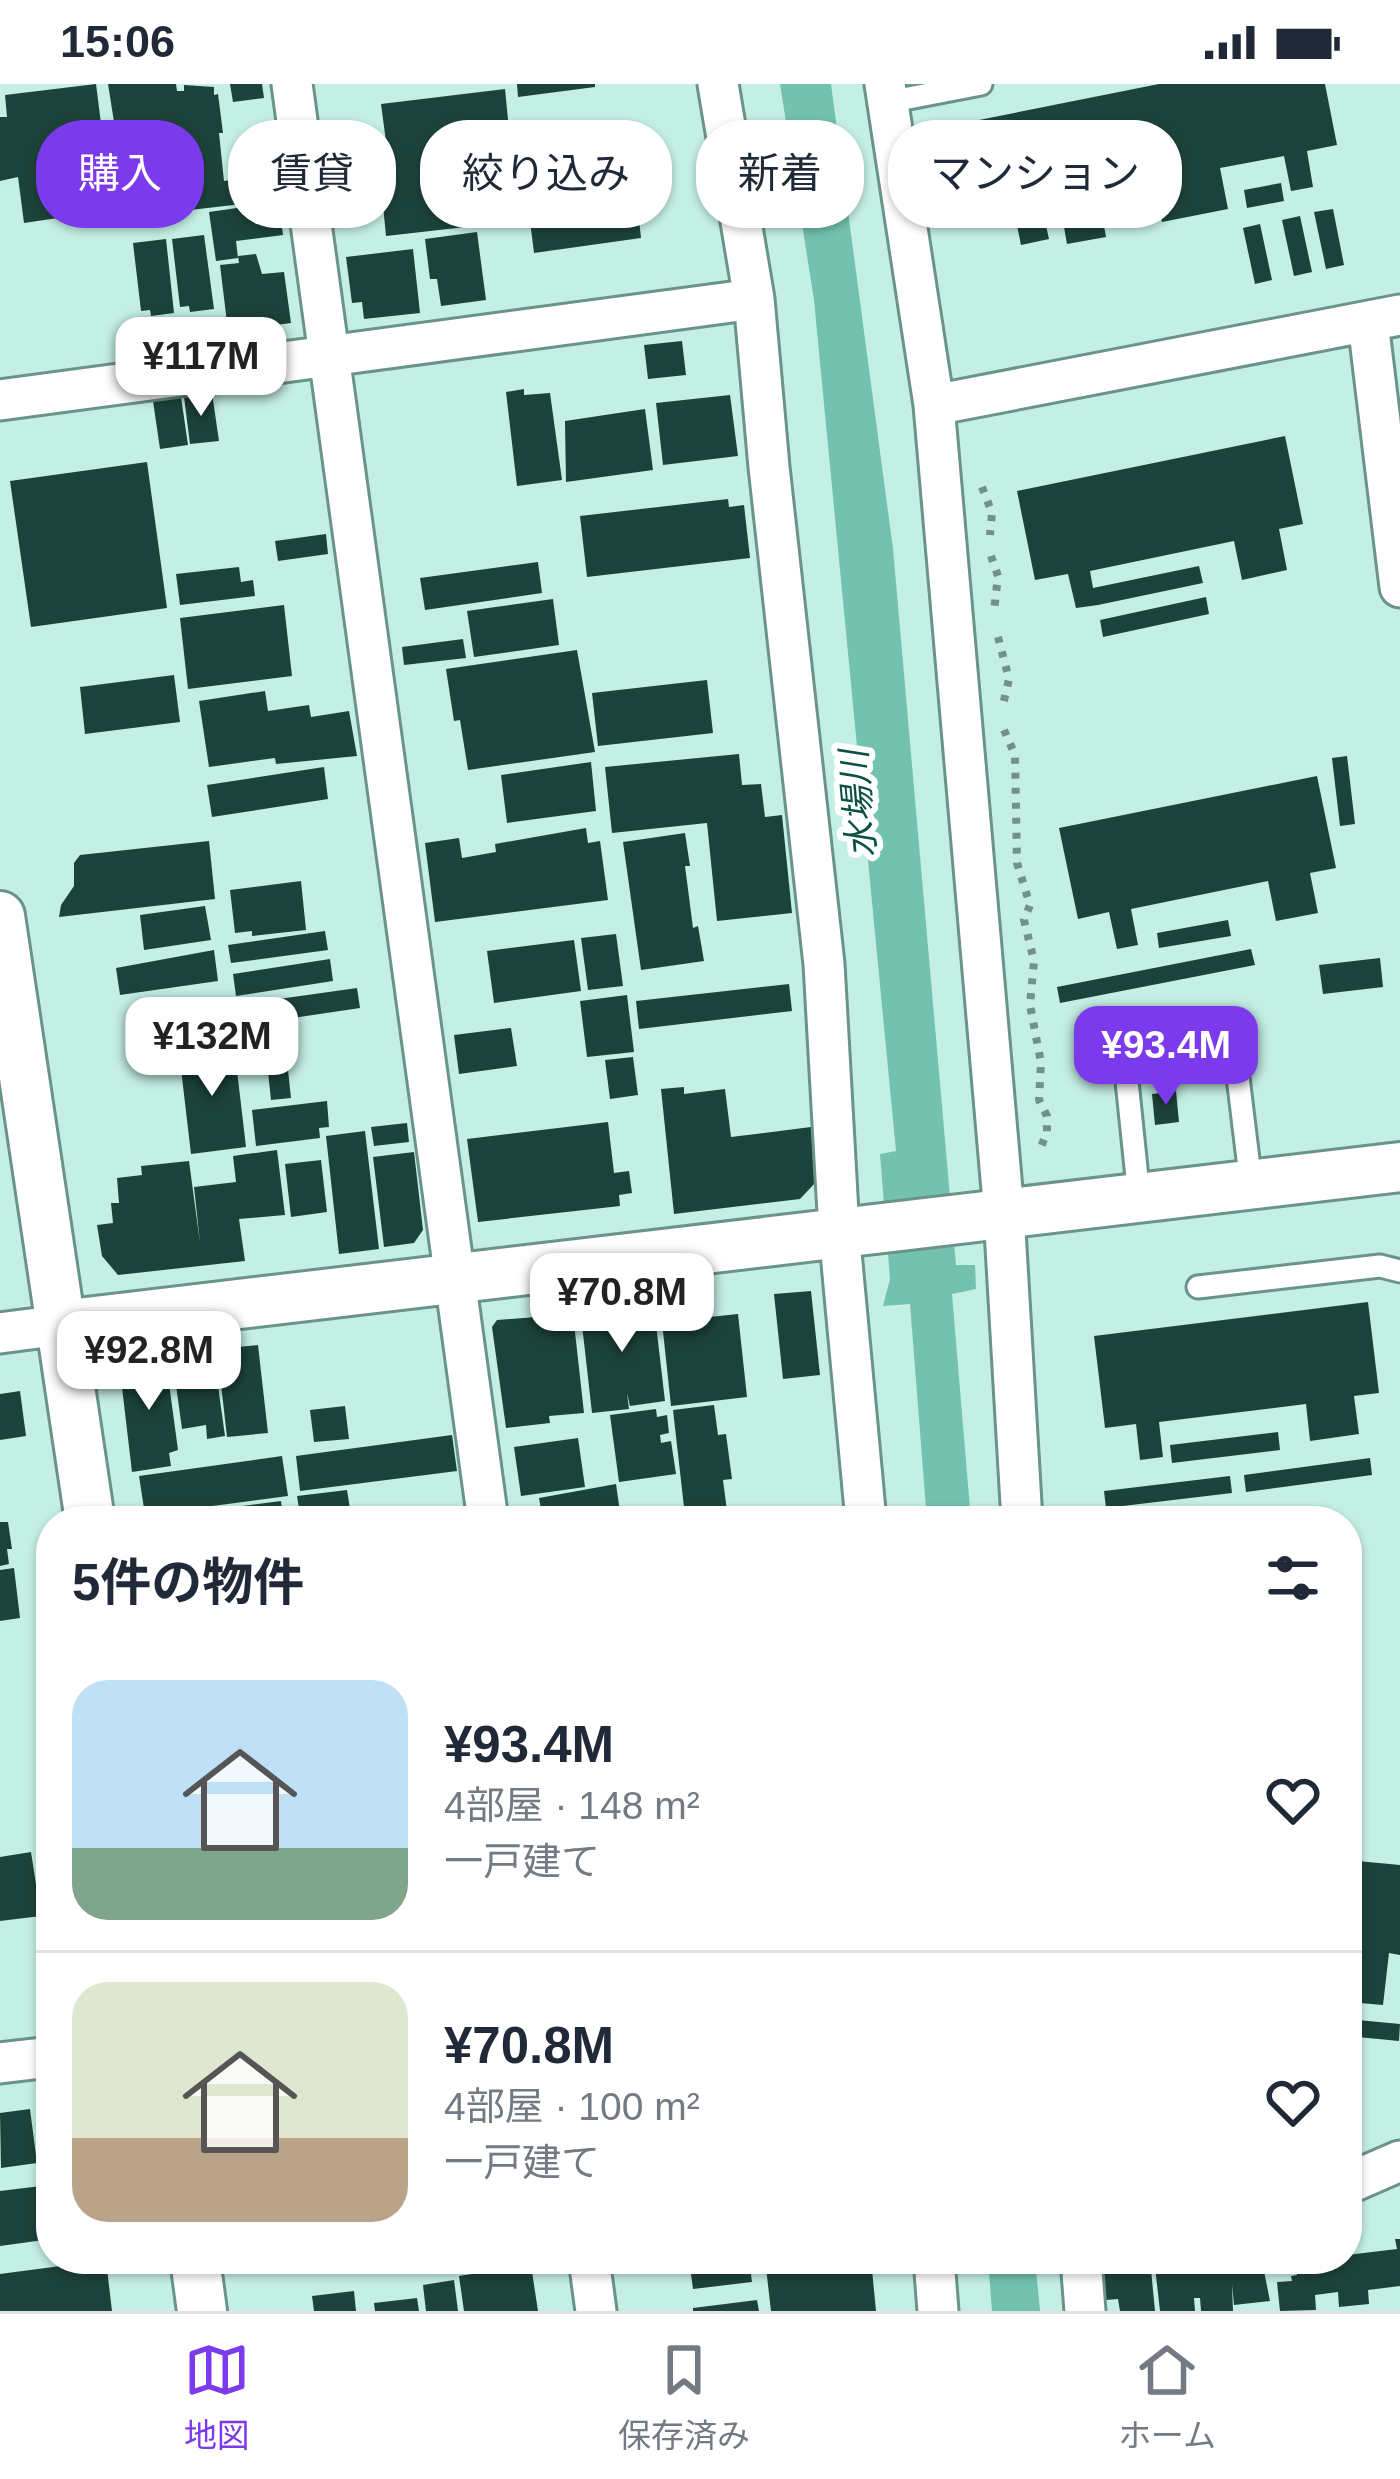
<!DOCTYPE html>
<html lang="ja">
<head>
<meta charset="utf-8">
<style>
	body { margin:0; font-family:Helvetica,"Noto Sans JP",sans-serif; background:#f2f2f3; color:#1f2937; height:100vh; display:flex; flex-direction:column; font-size:45px; white-space:nowrap }
	* { box-sizing:border-box; margin:0 }
	p { font-size:39px; color:#747a83 }
	.icon { flex:none; width:66px; height:66px; fill:none; stroke:currentColor; stroke-width:2; stroke-linecap:round; stroke-linejoin:round }
	.map { position:relative; flex:1; overflow:hidden }
	.sheet { position:absolute; left:36px; top:1422px; width:1326px; height:768px; display:flex; flex-direction:column; background:#fff; border-radius:48px; box-shadow:0 3px 9px #0004 }
	.sheet>* { flex:none }
	.guide { position:absolute; left:36px; top:36px; width:1329px; height:108px; display:flex; gap:24px }
	.price { position:absolute; translate:-50% -102px; padding:0 27px; border-radius:24px; background:#fff; color:#222; font-size:39px; line-height:78px; filter:drop-shadow(0 3px 6px #0008) }
	.price::after { content:''; position:absolute; left:50%; top:72px; width:36px; height:27px; margin-left:-18px; background:inherit; clip-path:polygon(0 0,100% 0,50% 100%) }
	.price.selected { background:#7c3aed; color:#fff }
	ul { padding:0; list-style:none }
	li { display:flex; align-items:center; gap:36px; height:300px; padding:0 36px }
	li+li { border-top:3px solid #e0e1e3 }
	li span { display:grid; place-items:center; flex:none; width:336px; height:240px; border-radius:36px; color:#555 }
	li>.icon { margin-inline-start:auto }
	span .icon { width:144px; height:144px; fill:#fffc; stroke-width:1 }
	li b { font-size:51px }
	h2 { display:flex; justify-content:space-between; align-items:center; height:144px; padding:0 36px; font-size:51px }
	.tag { padding:0 42px; border-radius:48px; background:#fff; box-shadow:0 3px 9px #0004; font-size:42px; line-height:108px }
	.tag.selected { background:#7c3aed; color:#fff }
	.status { display:flex; justify-content:space-between; align-items:center; height:84px; padding:0 60px; background:#fff; direction:ltr }
	.status svg { height:33px; fill:currentColor }
	.menu { display:flex; justify-content:space-around; align-items:center; height:168px; border-top:3px solid #e0e1e3; background:#fff; font-size:33px; color:#747a83 }
	.menu a { display:grid; justify-items:center; gap:6px }
	.menu .selected { color:#7c3aed }
	.map>svg:first-child { display:block }
	.water { fill:#73c1af }
	.building { fill:#1c433b }
	.lines { fill:none; stroke-linecap:round; stroke-linejoin:round }
	.service-casing { stroke:#6a9389; stroke-width:27 }
	.minor-casing { stroke:#6a9389; stroke-width:45 }
	.tertiary-casing { stroke:#6a9389; stroke-width:54 }
	.path { stroke:#739089; stroke-width:8; stroke-dasharray:6 9; stroke-linecap:butt }
	.service { stroke:#fff; stroke-width:21 }
	.minor { stroke:#fff; stroke-width:39 }
	.tertiary { stroke:#fff; stroke-width:48 }
	.labels { text-anchor:middle; dominant-baseline:central; stroke-width:12; stroke-linejoin:round; paint-order:stroke }
	.water-label { font-size:36px; font-style:italic; fill:#0d5145; stroke:#fff }
</style>
</head>
<body>
<div class="status"><b>15:06</b><svg viewBox="0 0 49 12"><path d="M0 12V9h3v3zM5 12V6h3v6zM10 12V3h3v9zM15 12V0h3v12zM26 1h20v11H26zM47 4h2v5h-2z"/></svg></div>
<div class="map">
<svg width="1400" height="2227" viewBox="0 0 1400 2227">
	<rect width="100%" height="100%" fill="#c4efe4"/>
	<!-- water -->
	<path class="water" d="M 780,0 L 831,0 L 893,465 L 956,1181 L 975,1181 L 976,1205 L 952,1210 L 971,1437 L 927,1437 L 910,1220 L 883,1222 L 890,1195 L 880,1070 L 896,1067 L 814,216 Z
		M 988,2175 L 1035,2175 L 1040,2227 L 992,2227 Z"/>
	<!-- building -->
	<path class="building" d="M 96,0 L 112,126 L 24,139 L 18,93 L 0,97 L 0,33 L 7,33 L 5,11 Z
		M 108,0 L 176,0 L 177,7 L 184,7 L 184,1 L 214,3 L 214,11 L 218,10 L 223,49 L 219,49 L 224,97 L 249,94 L 251,119 L 129,133 Z
		M 230,0 L 262,0 L 264,14 L 233,18 Z
		M 517,0 L 595,0 L 595,3 L 518,13 Z
		M 1159,0 L 1325,0 L 1337,61 L 1307,67 L 1313,103 L 1291,107 L 1284,72 L 1220,84 L 1228,125 L 1162,138 L 1156,108 L 1179,103 L 1176,92 L 1041,119 L 1049,155 L 1021,161 L 1014,127 L 982,134 L 964,39 Z
		M 505,5 L 518,137 L 386,152 L 382,111 L 393,110 L 381,20 Z
		M 632,70 L 641,154 L 534,169 L 523,82 Z
		M 1281,99 L 1284,117 L 1247,124 L 1244,106 Z
		M 279,118 L 283,151 L 236,157 L 238,174 L 216,177 L 209,128 Z
		M 1333,125 L 1344,181 L 1326,185 L 1314,128 Z
		M 1300,132 L 1312,188 L 1294,192 L 1282,136 Z
		M 1103,136 L 1106,153 L 1067,160 L 1064,143 Z
		M 1260,140 L 1272,196 L 1255,200 L 1243,144 Z
		M 477,148 L 486,216 L 441,222 L 437,195 L 430,195 L 425,155 Z
		M 204,151 L 214,225 L 190,228 L 189,222 L 180,223 L 172,155 Z
		M 166,155 L 174,229 L 151,232 L 150,226 L 141,227 L 133,159 Z
		M 413,165 L 420,229 L 364,235 L 362,218 L 352,219 L 346,173 Z
		M 256,170 L 262,190 L 284,188 L 291,239 L 228,247 L 220,181 L 239,179 L 238,172 Z
		M 682,257 L 686,291 L 648,295 L 644,261 Z
		M 524,305 L 524,311 L 550,309 L 562,396 L 517,402 L 506,308 Z
		M 212,309 L 219,357 L 190,360 L 184,313 Z
		M 730,311 L 738,372 L 663,381 L 656,319 Z
		M 181,313 L 188,361 L 160,365 L 153,317 Z
		M 645,325 L 653,386 L 566,398 L 565,337 Z
		M 1285,352 L 1303,440 L 1279,445 L 1287,486 L 1242,496 L 1234,457 L 1090,487 L 1093,504 L 1199,482 L 1203,499 L 1098,521 L 1076,524 L 1068,490 L 1035,496 L 1017,407 Z
		M 147,378 L 167,524 L 31,543 L 10,397 Z
		M 728,415 L 729,423 L 744,421 L 750,474 L 587,493 L 580,432 Z
		M 326,450 L 328,470 L 278,477 L 275,457 Z
		M 538,478 L 542,509 L 425,526 L 420,494 Z
		M 239,483 L 241,498 L 253,496 L 255,512 L 180,521 L 176,490 Z
		M 1206,513 L 1209,530 L 1103,553 L 1100,536 Z
		M 553,515 L 559,561 L 474,573 L 467,527 Z
		M 284,521 L 292,592 L 188,605 L 180,534 Z
		M 463,555 L 466,574 L 404,581 L 402,563 Z
		M 577,566 L 595,668 L 468,686 L 460,636 L 454,637 L 446,585 Z
		M 174,591 L 180,638 L 85,650 L 80,603 Z
		M 707,596 L 713,649 L 598,662 L 592,609 Z
		M 265,607 L 268,627 L 309,621 L 311,633 L 349,627 L 357,672 L 276,680 L 275,674 L 209,683 L 199,617 Z
		M 739,670 L 742,701 L 761,700 L 765,733 L 782,731 L 792,829 L 717,837 L 707,739 L 612,749 L 605,683 Z
		M 1347,672 L 1355,740 L 1340,742 L 1332,674 Z
		M 591,678 L 596,727 L 507,739 L 501,691 Z
		M 324,683 L 328,715 L 212,733 L 207,701 Z
		M 1317,692 L 1336,784 L 1310,789 L 1318,829 L 1276,837 L 1268,797 L 1131,825 L 1138,861 L 1117,865 L 1109,828 L 1078,835 L 1059,744 Z
		M 586,744 L 588,759 L 600,757 L 608,816 L 435,838 L 425,759 L 459,754 L 462,774 L 496,768 L 495,760 Z
		M 685,749 L 690,782 L 685,782 L 693,844 L 698,842 L 704,877 L 641,886 L 623,758 Z
		M 209,757 L 215,815 L 59,833 L 61,821 L 74,802 L 74,779 L 80,771 Z
		M 301,797 L 306,846 L 252,852 L 252,847 L 235,849 L 230,806 Z
		M 205,822 L 211,856 L 144,866 L 140,831 Z
		M 1228,836 L 1231,852 L 1159,864 L 1157,849 Z
		M 325,847 L 328,866 L 231,879 L 228,861 Z
		M 616,850 L 623,902 L 588,906 L 581,854 Z
		M 574,856 L 581,907 L 494,919 L 487,867 Z
		M 1251,865 L 1255,881 L 1060,919 L 1057,903 Z
		M 214,866 L 218,897 L 120,911 L 116,884 Z
		M 1380,874 L 1383,903 L 1323,910 L 1319,881 Z
		M 330,875 L 333,897 L 236,912 L 233,890 Z
		M 789,900 L 792,927 L 639,945 L 636,917 Z
		M 357,904 L 360,924 L 239,942 L 236,921 Z
		M 627,911 L 634,968 L 587,973 L 580,917 Z
		M 228,915 L 233,955 L 198,958 L 193,919 Z
		M 189,919 L 194,959 L 156,963 L 151,923 Z
		M 511,944 L 517,982 L 459,990 L 454,951 Z
		M 234,961 L 246,1063 L 191,1070 L 179,968 Z
		M 633,973 L 638,1011 L 610,1015 L 605,976 Z
		M 288,986 L 291,1014 L 271,1016 L 268,988 Z
		M 684,1003 L 684,1010 L 725,1005 L 731,1053 L 811,1043 L 816,1098 L 800,1115 L 674,1130 L 661,1005 Z
		M 1176,1007 L 1179,1038 L 1155,1041 L 1152,1010 Z
		M 327,1017 L 329,1043 L 319,1044 L 320,1054 L 256,1062 L 252,1026 Z
		M 608,1038 L 614,1089 L 629,1087 L 632,1109 L 619,1111 L 620,1122 L 478,1138 L 467,1055 Z
		M 407,1039 L 409,1058 L 374,1062 L 371,1043 Z
		M 365,1047 L 379,1165 L 339,1170 L 326,1052 Z
		M 277,1066 L 285,1131 L 239,1135 L 245,1177 L 118,1191 L 102,1172 L 97,1141 L 113,1139 L 111,1119 L 119,1119 L 117,1094 L 142,1091 L 141,1082 L 189,1077 L 200,1159 L 194,1103 L 236,1098 L 233,1072 Z
		M 414,1068 L 423,1146 L 414,1159 L 384,1163 L 373,1073 Z
		M 321,1076 L 327,1128 L 291,1133 L 285,1080 Z
		M 811,1207 L 820,1291 L 783,1295 L 774,1210 Z
		M 653,1215 L 665,1317 L 630,1322 L 627,1309 L 629,1325 L 592,1329 L 580,1223 Z
		M 1368,1218 L 1379,1309 L 1354,1312 L 1359,1350 L 1310,1357 L 1306,1320 L 1159,1338 L 1163,1373 L 1140,1376 L 1136,1340 L 1105,1344 L 1094,1252 Z
		M 573,1230 L 584,1329 L 549,1332 L 550,1339 L 506,1344 L 492,1243 L 497,1236 Z
		M 738,1230 L 747,1313 L 671,1322 L 662,1238 Z
		M 258,1261 L 268,1349 L 227,1353 L 217,1265 Z
		M 213,1266 L 225,1352 L 207,1355 L 206,1341 L 182,1345 L 172,1272 Z
		M 165,1270 L 178,1366 L 169,1369 L 171,1382 L 132,1388 L 121,1295 L 136,1273 Z
		M 20,1307 L 26,1352 L 0,1356 L 0,1310 Z
		M 714,1321 L 718,1351 L 726,1350 L 732,1395 L 723,1396 L 727,1427 L 685,1432 L 673,1326 Z
		M 345,1322 L 349,1355 L 314,1358 L 310,1326 Z
		M 656,1325 L 657,1333 L 667,1331 L 669,1349 L 660,1351 L 661,1359 L 671,1357 L 676,1390 L 619,1398 L 610,1331 Z
		M 1278,1348 L 1280,1366 L 1172,1379 L 1170,1361 Z
		M 452,1351 L 457,1387 L 300,1407 L 296,1372 Z
		M 578,1354 L 585,1403 L 521,1412 L 514,1363 Z
		M 282,1372 L 288,1412 L 145,1431 L 139,1392 Z
		M 1370,1374 L 1372,1391 L 1246,1408 L 1244,1391 Z
		M 1230,1392 L 1232,1409 L 1106,1424 L 1104,1407 Z
		M 616,1400 L 621,1435 L 543,1437 L 539,1414 Z
		M 347,1406 L 352,1437 L 301,1437 L 297,1412 Z
		M 281,1417 L 283,1437 L 148,1437 L 148,1434 Z
		M 674,1424 L 676,1437 L 642,1437 L 640,1427 Z
		M 0,1438 L 8,1438 L 12,1465 L 7,1465 L 9,1480 L 0,1482 Z
		M 14,1484 L 20,1534 L 0,1537 L 0,1486 Z
		M 31,1768 L 41,1832 L 0,1837 L 0,1773 Z
		M 1347,1776 L 1400,1781 L 1400,1871 L 1389,1869 L 1383,1921 L 1348,1918 Z
		M 1347,1935 L 1400,1940 L 1399,1957 L 1347,1952 Z
		M 51,2022 L 51,2076 L 44,2077 L 37,2024 Z
		M 30,2025 L 37,2079 L 1,2084 L 0,2029 Z
		M 49,2101 L 51,2155 L 0,2162 L 0,2107 Z
		M 1395,2155 L 1400,2155 L 1400,2202 L 1368,2206 L 1369,2220 L 1339,2223 L 1338,2208 L 1315,2211 L 1316,2226 L 1280,2227 L 1277,2198 L 1292,2197 L 1291,2192 L 1297,2191 L 1295,2175 L 1347,2175 L 1347,2171 L 1397,2165 Z
		M 689,2175 L 749,2175 L 752,2198 L 693,2205 Z
		M 765,2175 L 871,2175 L 876,2227 L 771,2227 Z
		M 1128,2175 L 1150,2175 L 1155,2227 L 1120,2227 L 1118,2215 L 1106,2216 L 1103,2179 Z
		M 1199,2175 L 1228,2175 L 1229,2180 L 1262,2177 L 1270,2217 L 1234,2221 L 1232,2200 L 1233,2227 L 1201,2227 L 1200,2214 L 1194,2214 L 1195,2227 L 1160,2227 L 1155,2183 L 1183,2180 L 1184,2186 L 1192,2185 L 1191,2176 Z
		M 106,2176 L 112,2227 L 0,2227 L 0,2190 Z
		M 531,2181 L 538,2227 L 464,2227 L 459,2192 Z
		M 454,2196 L 458,2227 L 426,2227 L 423,2201 Z
		M 354,2207 L 356,2227 L 314,2227 L 312,2212 Z
		M 417,2214 L 419,2227 L 375,2227 L 374,2219 Z
		M 757,2216 L 759,2227 L 693,2227 L 693,2224 Z"/>
	<g class="lines">
		<defs>
			<path id="service" d="M 888,18 L 981,0
				M 1139,1113 L 1125,978 L 1141,955 L 1232,944 L 1251,1100
				M 1198,1203 L 1380,1182 L 1400,1187"/>
			<path id="minor" d="M 292,0 L 488,1437
				M 718,0 L 754,215 L 769,383 L 824,880 L 839,1147 L 866,1437
				M 885,0 L 934,321 L 1004,1129 L 1022,1437
				M 1368,238 L 1400,503
				M 0,316 L 754,215
				M 934,321 L 1400,231
				M 0,1249 L 61,1241
				M 0,1979 L 51,1973
				M 1347,2100 L 1400,2077
				M 589,2175 L 596,2227
				M 934,2175 L 938,2227
				M 1081,2175 L 1085,2227"/>
			<path id="tertiary" d="M 0,832 L 90,1437
				M 61,1241 L 1400,1083
				M 195,2175 L 202,2227"/>
		</defs>
		<!-- service casing -->
		<use href="#service" class="service-casing"/>
		<!-- minor casing -->
		<use href="#minor" class="minor-casing"/>
		<!-- tertiary casing -->
		<use href="#tertiary" class="tertiary-casing"/>
		<!-- path -->
		<path class="path" d="M 982,403 L 992,429 L 990,451
			M 991,472 L 998,492 L 994,527
			M 998,553 L 1009,595 L 1002,625
			M 1004,646 L 1015,671 L 1017,779 L 1030,821 L 1024,836 L 1034,877 L 1030,921 L 1041,979 L 1039,1016 L 1047,1032 L 1047,1048 L 1041,1063"/>
		<!-- service -->
		<use href="#service" class="service"/>
		<!-- minor -->
		<use href="#minor" class="minor"/>
		<!-- tertiary -->
		<use href="#tertiary" class="tertiary"/>
	</g>
	<g class="labels">
		<!-- water labels -->
		<g class="water-label">
			<text transform="translate(858 720) rotate(-95)">水場川</text>
		</g>
	</g>
</svg>
<b class="price" style="left:201px;top:335px">¥117M</b>
<b class="price" style="left:212px;top:1015px">¥132M</b>
<b class="price selected" style="left:1166px;top:1024px">¥93.4M</b>
<b class="price" style="left:622px;top:1271px">¥70.8M</b>
<b class="price" style="left:149px;top:1329px">¥92.8M</b>
<div class="guide">
<a class="tag selected">購入</a>
<a class="tag">賃貸</a>
<a class="tag">絞り込み</a>
<a class="tag">新着</a>
<a class="tag">マンション</a>
</div>
<section class="sheet">
<h2>5件の物件<svg class="icon" aria-label="filters" viewBox="0 0 24 24"><path d="M4 7h16M4 17h16"/><circle cx="9" cy="7" r="2"/><circle cx="15" cy="17" r="2"/></svg></h2>
<ul>
<li><span style="background:linear-gradient(#bfe0f5 70%,#7fa58c 0)"><svg class="icon" aria-label="home" viewBox="0 0 24 24"><path d="M3 11l9-7 9 7M6 9v11h12V9"/></svg></span><div><b>¥93.4M</b><p>4部屋 · 148 m²</p><p>一戸建て</p></div><svg class="icon" aria-label="heart" viewBox="0 0 24 24"><path d="M12 20l-8-8c-3-5 5-10 8-4 3-6 11-1 8 4z"/></svg></li>
<li><span style="background:linear-gradient(#dfe7d0 65%,#b9a48a 0)"><svg class="icon" aria-label="home" viewBox="0 0 24 24"><path d="M3 11l9-7 9 7M6 9v11h12V9"/></svg></span><div><b>¥70.8M</b><p>4部屋 · 100 m²</p><p>一戸建て</p></div><svg class="icon" aria-label="heart" viewBox="0 0 24 24"><path d="M12 20l-8-8c-3-5 5-10 8-4 3-6 11-1 8 4z"/></svg></li>
</ul>
</section>
</div>
<nav class="menu">
<a class="selected"><svg class="icon" aria-label="map" viewBox="0 0 24 24"><path d="M3 6l6-2 6 2 6-2v14l-6 2-6-2-6 2zM9 4v14M15 6v14"/></svg>地図</a>
<a><svg class="icon" aria-label="saved" viewBox="0 0 24 24"><path d="M7 4h10v16l-5-4-5 4z"/></svg>保存済み</a>
<a><svg class="icon" aria-label="home" viewBox="0 0 24 24"><path d="M3 11l9-7 9 7M6 9v11h12V9"/></svg>ホーム</a>
</nav>
</body>
</html>
